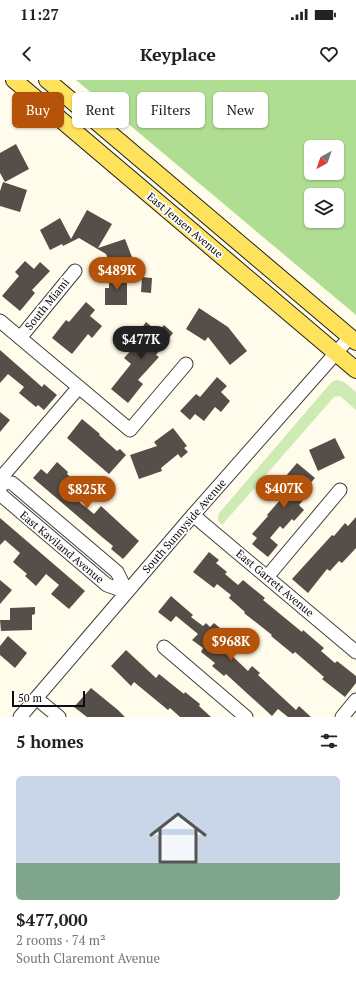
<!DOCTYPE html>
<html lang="en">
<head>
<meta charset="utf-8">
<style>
	body { margin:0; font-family:"PT Serif",serif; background:#f6f6f6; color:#222; height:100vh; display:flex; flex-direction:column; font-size:15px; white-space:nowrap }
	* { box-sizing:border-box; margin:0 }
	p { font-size:13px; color:#767676 }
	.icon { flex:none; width:22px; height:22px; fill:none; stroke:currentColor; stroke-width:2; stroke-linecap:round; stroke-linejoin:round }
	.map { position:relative; height:637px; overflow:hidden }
	.drawer { display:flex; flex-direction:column; background:#fff; flex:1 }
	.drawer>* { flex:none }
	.hud { position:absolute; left:12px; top:12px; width:332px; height:36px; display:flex; gap:8px }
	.needle { width:26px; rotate:220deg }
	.tools { position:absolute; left:304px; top:60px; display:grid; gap:8px }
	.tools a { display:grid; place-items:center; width:40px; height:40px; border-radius:6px; background:#fff; box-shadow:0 1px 3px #0004; font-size:20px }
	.scale { position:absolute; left:12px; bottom:10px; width:73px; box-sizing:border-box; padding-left:4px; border:2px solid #0c0c0c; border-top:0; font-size:11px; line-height:14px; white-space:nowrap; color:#0c0c0c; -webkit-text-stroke:3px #fff; paint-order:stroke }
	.price { position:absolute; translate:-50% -34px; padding:0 9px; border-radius:14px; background:#b45309; color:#fff; font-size:13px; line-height:26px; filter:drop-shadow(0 1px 2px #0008) }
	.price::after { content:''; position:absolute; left:50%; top:24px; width:12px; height:9px; margin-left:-6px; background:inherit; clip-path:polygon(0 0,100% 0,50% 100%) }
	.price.current { background:#222; color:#fff }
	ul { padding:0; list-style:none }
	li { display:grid; align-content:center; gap:8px; height:212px; padding:0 16px }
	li+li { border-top:1px solid #e0e0e0 }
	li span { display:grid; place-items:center; height:124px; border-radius:6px; color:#555 }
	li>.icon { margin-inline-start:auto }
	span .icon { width:72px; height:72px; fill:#fffc; stroke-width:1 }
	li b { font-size:17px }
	h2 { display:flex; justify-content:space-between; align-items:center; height:48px; padding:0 16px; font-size:17px }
	.chip { padding:0 14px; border-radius:6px; background:#fff; box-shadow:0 1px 3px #0004; font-size:14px; line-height:36px }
	.chip.current { background:#b45309; color:#fff }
	.status { display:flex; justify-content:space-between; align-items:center; height:28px; padding:0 20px; background:#fff; direction:ltr }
	.status svg { height:11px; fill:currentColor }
	header { display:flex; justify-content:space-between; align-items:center; height:52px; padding:0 16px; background:#fff; font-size:18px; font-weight:700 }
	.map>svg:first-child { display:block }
	.green { fill:#cdebb3 }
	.forest { fill:#afdd92; fill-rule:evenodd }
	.building { fill:#564e48 }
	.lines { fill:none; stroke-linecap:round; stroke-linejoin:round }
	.minor-casing { stroke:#3f3f3f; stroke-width:15 }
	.major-casing { stroke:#1d1d1d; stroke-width:18 }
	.minor { stroke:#fff; stroke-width:13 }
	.major { stroke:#ffe25c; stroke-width:16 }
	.labels { text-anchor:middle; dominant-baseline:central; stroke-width:4; stroke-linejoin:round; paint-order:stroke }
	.street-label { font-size:11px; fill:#0c0c0c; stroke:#fff }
</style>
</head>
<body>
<div class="status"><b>11:27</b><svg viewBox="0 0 49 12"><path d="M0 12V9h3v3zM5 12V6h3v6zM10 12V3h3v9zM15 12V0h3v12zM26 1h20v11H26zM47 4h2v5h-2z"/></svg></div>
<header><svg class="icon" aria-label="back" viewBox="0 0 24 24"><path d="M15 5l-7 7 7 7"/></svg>Keyplace<svg class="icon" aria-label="heart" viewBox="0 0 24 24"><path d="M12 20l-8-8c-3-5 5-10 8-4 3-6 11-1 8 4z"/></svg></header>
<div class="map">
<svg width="356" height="637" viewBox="0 0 356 637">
	<rect width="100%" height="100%" fill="#fffcec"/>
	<!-- green -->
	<path class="green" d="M 338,300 L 344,302 L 356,312 L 356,330 L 340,316 L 334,317 L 222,445 C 217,441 217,437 220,432 L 329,305 L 333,301 Z"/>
	<!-- forest -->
	<path class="forest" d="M 76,0 L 356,0 L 356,235 ZM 311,67 L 337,67 L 337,93 L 311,93 ZM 311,115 L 337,115 L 337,141 L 311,141 Z"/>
	<!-- building -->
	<path class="building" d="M 16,64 L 29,89 L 5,102 L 0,93 L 0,73 Z
		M 3,102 L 27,110 L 20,132 L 0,126 L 0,111 Z
		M 87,130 L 112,144 L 98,168 L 125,159 L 135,185 L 113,193 L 106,174 L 79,158 L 63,166 L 62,164 L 50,170 L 40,150 L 60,138 L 71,159 Z
		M 25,181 L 34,189 L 40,182 L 50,191 L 32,210 L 35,213 L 20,231 L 2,216 L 19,196 L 15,192 Z
		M 109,196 L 127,196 L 127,225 L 105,225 L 105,208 L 109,208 Z
		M 142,197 L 152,198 L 151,213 L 141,212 Z
		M 86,222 L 95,230 L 90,236 L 102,246 L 92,258 L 88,254 L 72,274 L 52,258 L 66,240 L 69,242 Z
		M 199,228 L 228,247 L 247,271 L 230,285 L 208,257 L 205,261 L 186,249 Z
		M 146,242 L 158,252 L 164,245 L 173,253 L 156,275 L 159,277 L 138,300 L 143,304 L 128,323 L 111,309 L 131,284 L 124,278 L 142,258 L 138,255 L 139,252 Z
		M 0,270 L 42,307 L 44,304 L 57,315 L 44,330 L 38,325 L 36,327 L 19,313 L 24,307 L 8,294 L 0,303 Z
		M 217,297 L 227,306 L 221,312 L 230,321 L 221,332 L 215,327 L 204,341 L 195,334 L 190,340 L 180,331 L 196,314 L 200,317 Z
		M 0,332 L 10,340 L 0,352 Z
		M 82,339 L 100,354 L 99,355 L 117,371 L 120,369 L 126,375 L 109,394 L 67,358 Z
		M 173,348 L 187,366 L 184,368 L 188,372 L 181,378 L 178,374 L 161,388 L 162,391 L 139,399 L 130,375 L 157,366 L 154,362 Z
		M 335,358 L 345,378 L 318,391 L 309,370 Z
		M 57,382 L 68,392 L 67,394 L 80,405 L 76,410 L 83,415 L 78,421 L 94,434 L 101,426 L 139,461 L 123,479 L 111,469 L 113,466 L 102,457 L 33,398 L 41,389 L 47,394 Z
		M 297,383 L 315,398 L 306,408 L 310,412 L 299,425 L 304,430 L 294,441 L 292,439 L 283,449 L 280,446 L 270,458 L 278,465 L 268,477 L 252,464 L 257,458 L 252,454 L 268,436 L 267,435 L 287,412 L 279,404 Z
		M 356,437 L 356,468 L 342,483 L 339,481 L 330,491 L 327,489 L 308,513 L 292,499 L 332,455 L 334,456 L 345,443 L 348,446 Z
		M 0,438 L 85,511 L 69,529 L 51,514 L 59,505 L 46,494 L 36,506 L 25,496 L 27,494 L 13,482 L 20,473 L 5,460 L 0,465 Z
		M 209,472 L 219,480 L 216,483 L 227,492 L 225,494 L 238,505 L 243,500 L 265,518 L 263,520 L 302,552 L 303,550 L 324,568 L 321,571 L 335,583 L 337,581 L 356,596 L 356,603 L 345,617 L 322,599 L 324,597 L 295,572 L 293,574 L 271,556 L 272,555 L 244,533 L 245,532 L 229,518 L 231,515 L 217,504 L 214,508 L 193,492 Z
		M 0,500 L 12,510 L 0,524 Z
		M 171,516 L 193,535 L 191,537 L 203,546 L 206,543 L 210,547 L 214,543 L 226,553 L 223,557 L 229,562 L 224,568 L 248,591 L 252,586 L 260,593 L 258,595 L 296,630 L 299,626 L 311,637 L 288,637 L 278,629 L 272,636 L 226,594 L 224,596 L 212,586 L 215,583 L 201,572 L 203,568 L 192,560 L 198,554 L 176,536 L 171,542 L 158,532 Z
		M 35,527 L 35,534 L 32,535 L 32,550 L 1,551 L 0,540 L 10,540 L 10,528 Z
		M 8,556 L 27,573 L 15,588 L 0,575 L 0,566 Z
		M 126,570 L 156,598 L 159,594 L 184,614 L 185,612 L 200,624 L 199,626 L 211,637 L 180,637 L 170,628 L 168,630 L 134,602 L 131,606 L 111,586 Z
		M 91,608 L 118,630 L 125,637 L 87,637 L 74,627 Z"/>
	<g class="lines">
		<defs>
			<path id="minor" d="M 0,241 L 130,350 L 186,284
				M 20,258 L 75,191
				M 0,399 L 79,307
				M 0,402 L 12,403 L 117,492 L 127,512
				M 0,411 L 1,415 L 107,505 L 127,512
				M 193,435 L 356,572
				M 267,497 L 340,410
				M 164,567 L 246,637
				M 36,618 L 59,637
				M 20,637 L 193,435 L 350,257
				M 342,637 L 356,620"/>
			<path id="major" d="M 14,0 L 356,290
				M 47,0 L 356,262"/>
		</defs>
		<!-- minor casing -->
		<use href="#minor" class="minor-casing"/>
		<!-- major casing -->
		<use href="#major" class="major-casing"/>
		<!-- minor -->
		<use href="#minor" class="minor"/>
		<!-- major -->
		<use href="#major" class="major"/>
	</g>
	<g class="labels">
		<!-- street labels -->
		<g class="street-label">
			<text transform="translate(185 145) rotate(40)">East Jensen Avenue</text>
			<text transform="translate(47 224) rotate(-51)">South Miami</text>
			<text transform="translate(184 446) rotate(-49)">South Sunnyside Avenue</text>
			<text transform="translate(62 467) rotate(40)">East Kaviland Avenue</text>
			<text transform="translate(275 503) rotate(40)">East Garrett Avenue</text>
		</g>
	</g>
</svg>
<div class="tools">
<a><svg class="needle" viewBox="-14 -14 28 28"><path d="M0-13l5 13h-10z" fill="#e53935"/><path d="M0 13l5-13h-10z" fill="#767676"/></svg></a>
<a><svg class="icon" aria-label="layers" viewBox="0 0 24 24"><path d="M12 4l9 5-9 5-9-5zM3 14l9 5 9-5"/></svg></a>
</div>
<div class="scale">50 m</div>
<b class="price" style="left:117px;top:211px">$489K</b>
<b class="price current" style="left:141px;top:280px">$477K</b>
<b class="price" style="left:284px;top:429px">$407K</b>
<b class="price" style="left:87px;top:430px">$825K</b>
<b class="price" style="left:231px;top:582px">$968K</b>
<div class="hud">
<a class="chip current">Buy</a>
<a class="chip">Rent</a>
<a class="chip">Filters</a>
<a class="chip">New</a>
</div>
</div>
<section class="drawer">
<h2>5 homes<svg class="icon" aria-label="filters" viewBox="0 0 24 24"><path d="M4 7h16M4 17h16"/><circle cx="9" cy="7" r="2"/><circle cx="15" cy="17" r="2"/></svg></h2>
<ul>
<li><span style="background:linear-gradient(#c9d6e8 70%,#7fa58c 0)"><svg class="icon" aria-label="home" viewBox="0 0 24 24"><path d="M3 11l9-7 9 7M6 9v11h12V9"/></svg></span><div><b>$477,000</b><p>2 rooms · 74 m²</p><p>South Claremont Avenue</p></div></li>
</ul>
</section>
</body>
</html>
